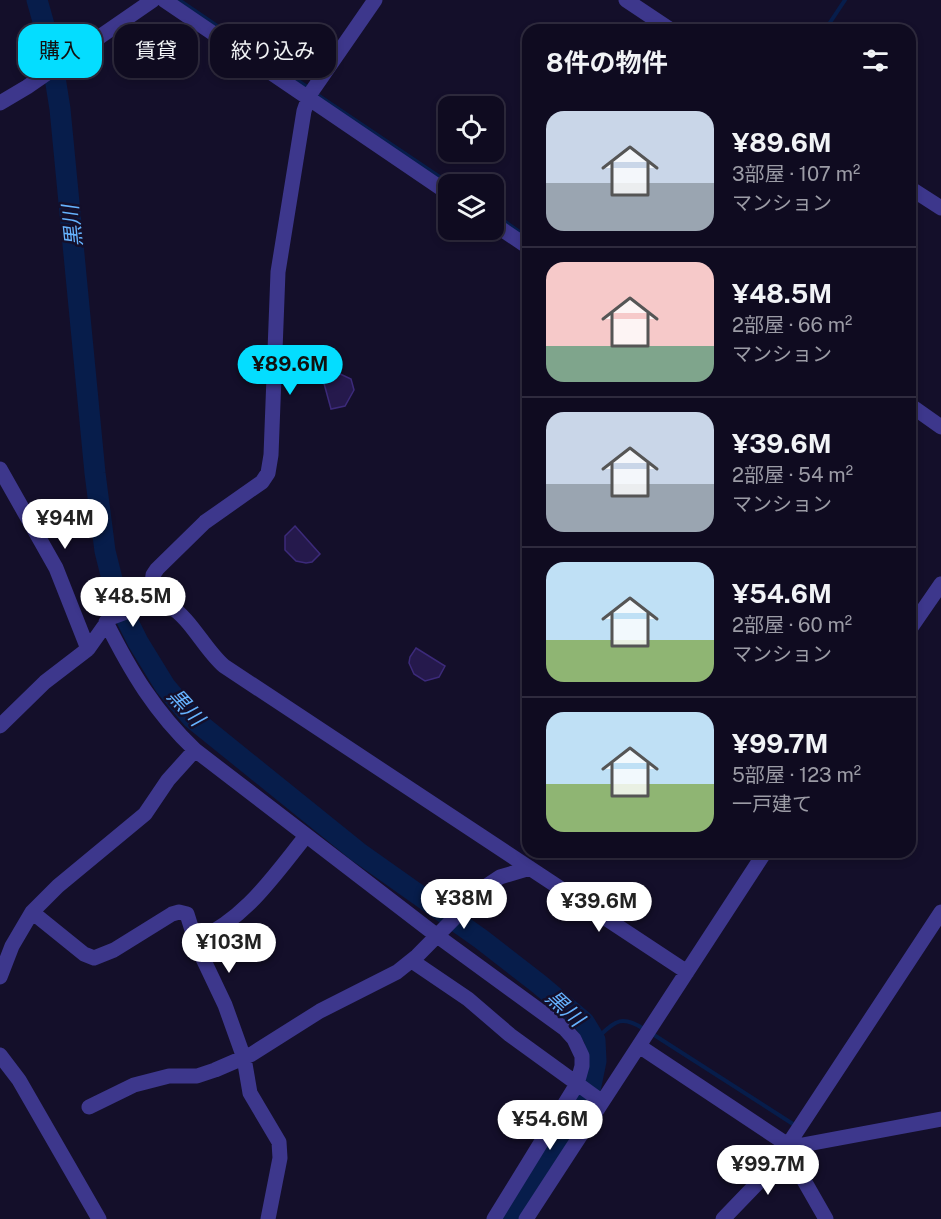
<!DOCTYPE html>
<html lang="ja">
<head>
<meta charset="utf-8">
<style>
	body { margin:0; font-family:"Public Sans","Noto Sans JP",sans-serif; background:#1d192d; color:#f1f3f6; height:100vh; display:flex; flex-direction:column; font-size:22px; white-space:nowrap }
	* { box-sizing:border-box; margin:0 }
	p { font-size:20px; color:#9b9ba5 }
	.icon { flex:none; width:33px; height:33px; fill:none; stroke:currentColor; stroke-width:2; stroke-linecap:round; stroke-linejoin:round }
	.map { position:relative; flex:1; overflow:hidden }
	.details { position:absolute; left:522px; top:24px; width:394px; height:834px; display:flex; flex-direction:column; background:#0f0b20; border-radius:18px; box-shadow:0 3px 9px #0003,0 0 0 2px #2f2b3e }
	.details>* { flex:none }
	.hud { position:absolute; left:18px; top:24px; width:414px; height:54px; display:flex; gap:12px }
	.tools { position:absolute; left:438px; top:96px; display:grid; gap:12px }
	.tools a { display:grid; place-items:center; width:66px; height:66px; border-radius:12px; background:#0f0b20; box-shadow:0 3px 9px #0003,0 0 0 2px #2f2b3e; font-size:30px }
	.price { position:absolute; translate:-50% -51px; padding:0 14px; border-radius:21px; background:#fff; color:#222; font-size:20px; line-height:39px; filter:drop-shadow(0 2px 3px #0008) }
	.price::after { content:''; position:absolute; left:50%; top:36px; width:18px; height:14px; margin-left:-9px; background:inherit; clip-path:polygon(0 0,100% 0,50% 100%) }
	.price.selected { background:#04ddff; color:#111 }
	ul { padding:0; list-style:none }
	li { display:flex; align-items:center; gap:18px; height:150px; padding:0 24px }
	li+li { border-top:2px solid #2f2b3e }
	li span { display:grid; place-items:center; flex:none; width:168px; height:120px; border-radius:18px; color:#555 }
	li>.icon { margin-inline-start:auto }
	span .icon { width:72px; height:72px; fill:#fffc; stroke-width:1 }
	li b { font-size:26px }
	h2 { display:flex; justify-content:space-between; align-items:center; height:72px; padding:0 24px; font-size:26px }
	.chip { padding:0 21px; border-radius:18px; background:#0f0b20; box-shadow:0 3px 9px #0003,0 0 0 2px #2f2b3e; font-size:21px; line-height:54px }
	.chip.selected { background:#04ddff; color:#111 }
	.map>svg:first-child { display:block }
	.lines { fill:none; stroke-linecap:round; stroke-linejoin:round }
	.stream { stroke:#071d4b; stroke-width:4 }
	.river { stroke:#071d4b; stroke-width:21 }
	.building { fill:#25194c; stroke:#3c2a7a; stroke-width:1.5 }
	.minor { stroke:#3d378c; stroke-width:15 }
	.labels { text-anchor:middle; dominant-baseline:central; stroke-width:5; stroke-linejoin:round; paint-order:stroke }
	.water-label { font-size:21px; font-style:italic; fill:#66b3ff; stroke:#140f2a }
</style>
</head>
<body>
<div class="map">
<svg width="941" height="1219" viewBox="0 0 941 1219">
	<rect width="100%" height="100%" fill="#140f2a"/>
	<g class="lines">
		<!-- stream -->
		<path class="stream" d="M 179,0 L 310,89
			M 825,30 L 845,0
			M 316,94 L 450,184
			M 494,214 L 528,238
			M 651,1033 L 796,1126
			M 595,1040 C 614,1023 619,1013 644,1029"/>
		<!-- river -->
		<path class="river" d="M 37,0 L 50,46 L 60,109 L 95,473 L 105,551 L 113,583 L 127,620 L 138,642 L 165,686 L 192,718 L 358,852 L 481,939 L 539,984 L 584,1022 L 595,1040 L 596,1061 L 590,1090 L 507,1219"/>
	</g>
	<!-- building -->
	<path class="building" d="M 336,372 L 351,379 L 354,390 L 345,406 L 331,409 L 322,376 Z
		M 295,526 L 320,554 L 312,562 L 306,563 L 296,561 L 285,550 L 285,536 Z
		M 416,648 L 445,666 L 439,677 L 425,681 L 414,674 L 409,663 L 410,657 Z"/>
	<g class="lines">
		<!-- minor -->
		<path class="minor" d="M 164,0 L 448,193
			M 626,0 L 671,30
			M 0,103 L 27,87 L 153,0
			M 910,188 L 941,208
			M 494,224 L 528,247
			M 910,405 L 941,427
			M 0,469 L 56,568 L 88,649
			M 150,603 C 156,604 163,603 169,606 C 190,617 205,650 224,666 L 687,972
			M 106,622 C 131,672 155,712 195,750 L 436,935 L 565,1029 L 574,1039 L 582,1056 L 582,1066 L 577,1084 L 494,1219
			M 910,629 L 941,584
			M 0,726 L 45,682 L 88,649 L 110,618 L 150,603 L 153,575 L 157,569 L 205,522 L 262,482 L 268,473 L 271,455 L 278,272 L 304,111 L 310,94 L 375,0
			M 32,912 L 84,954 L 94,958 L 114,950 L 172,914 L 179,912 L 187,914 L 197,946 L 225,1005 L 244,1058 L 250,1093 L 279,1142 L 280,1158 L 268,1219
			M 196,941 C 247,917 272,878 306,836
			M 412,961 L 468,999 L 510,1035 L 601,1101
			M 0,977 L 12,946 L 32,912 L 58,886 L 145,814 L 168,780 L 195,750
			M 639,1046 L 788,1145 L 797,1146 L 941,1119
			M 0,1055 L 19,1080 L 99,1219
			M 89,1107 L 134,1085 L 169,1076 L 197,1076 L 215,1070 L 252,1054 L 320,1011 L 397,972 L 417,956 L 485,887 L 500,877 L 530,868
			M 786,1149 L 826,1219
			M 526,1219 L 765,852
			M 723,1219 L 774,1166 L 941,912"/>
	</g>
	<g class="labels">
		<!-- water labels -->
		<g class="water-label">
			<text transform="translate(72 226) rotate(-96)">黒川</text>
			<text transform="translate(186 707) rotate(47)">黒川</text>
			<text transform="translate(565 1008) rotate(43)">黒川</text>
		</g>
	</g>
</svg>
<div class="tools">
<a><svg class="icon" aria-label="locate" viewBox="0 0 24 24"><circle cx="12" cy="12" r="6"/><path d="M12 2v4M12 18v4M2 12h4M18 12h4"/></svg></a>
<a><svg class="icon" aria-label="layers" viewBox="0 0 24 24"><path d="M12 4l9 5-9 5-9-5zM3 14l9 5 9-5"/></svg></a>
</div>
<b class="price selected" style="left:290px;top:396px">¥89.6M</b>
<b class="price" style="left:65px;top:550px">¥94M</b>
<b class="price" style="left:133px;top:628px">¥48.5M</b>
<b class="price" style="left:464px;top:930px">¥38M</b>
<b class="price" style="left:599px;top:933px">¥39.6M</b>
<b class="price" style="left:229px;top:974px">¥103M</b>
<b class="price" style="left:550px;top:1151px">¥54.6M</b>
<b class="price" style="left:768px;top:1196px">¥99.7M</b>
<div class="hud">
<a class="chip selected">購入</a>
<a class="chip">賃貸</a>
<a class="chip">絞り込み</a>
</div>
<section class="details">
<h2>8件の物件<svg class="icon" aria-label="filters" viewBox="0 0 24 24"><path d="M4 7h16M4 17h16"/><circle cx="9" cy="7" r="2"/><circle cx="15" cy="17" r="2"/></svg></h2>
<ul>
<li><span style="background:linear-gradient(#c9d6e8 60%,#9aa5b1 0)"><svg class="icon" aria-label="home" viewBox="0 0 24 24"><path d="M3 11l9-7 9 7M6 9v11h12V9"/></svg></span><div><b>¥89.6M</b><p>3部屋 · 107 m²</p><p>マンション</p></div></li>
<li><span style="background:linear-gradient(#f6c9c9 70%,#7fa58c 0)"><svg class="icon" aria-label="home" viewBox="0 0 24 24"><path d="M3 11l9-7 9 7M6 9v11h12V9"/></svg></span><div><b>¥48.5M</b><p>2部屋 · 66 m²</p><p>マンション</p></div></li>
<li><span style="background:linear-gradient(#c9d6e8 60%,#9aa5b1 0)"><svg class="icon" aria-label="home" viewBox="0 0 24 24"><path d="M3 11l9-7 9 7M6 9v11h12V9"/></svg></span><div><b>¥39.6M</b><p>2部屋 · 54 m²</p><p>マンション</p></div></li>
<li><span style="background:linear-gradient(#bfe0f5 65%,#8fb573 0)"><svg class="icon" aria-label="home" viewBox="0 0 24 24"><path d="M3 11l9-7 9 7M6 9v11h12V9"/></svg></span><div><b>¥54.6M</b><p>2部屋 · 60 m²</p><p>マンション</p></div></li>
<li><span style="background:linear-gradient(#bfe0f5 60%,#8fb573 0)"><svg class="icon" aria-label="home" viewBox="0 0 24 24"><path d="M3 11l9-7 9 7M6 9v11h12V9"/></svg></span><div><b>¥99.7M</b><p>5部屋 · 123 m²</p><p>一戸建て</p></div></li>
</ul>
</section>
</div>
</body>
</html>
